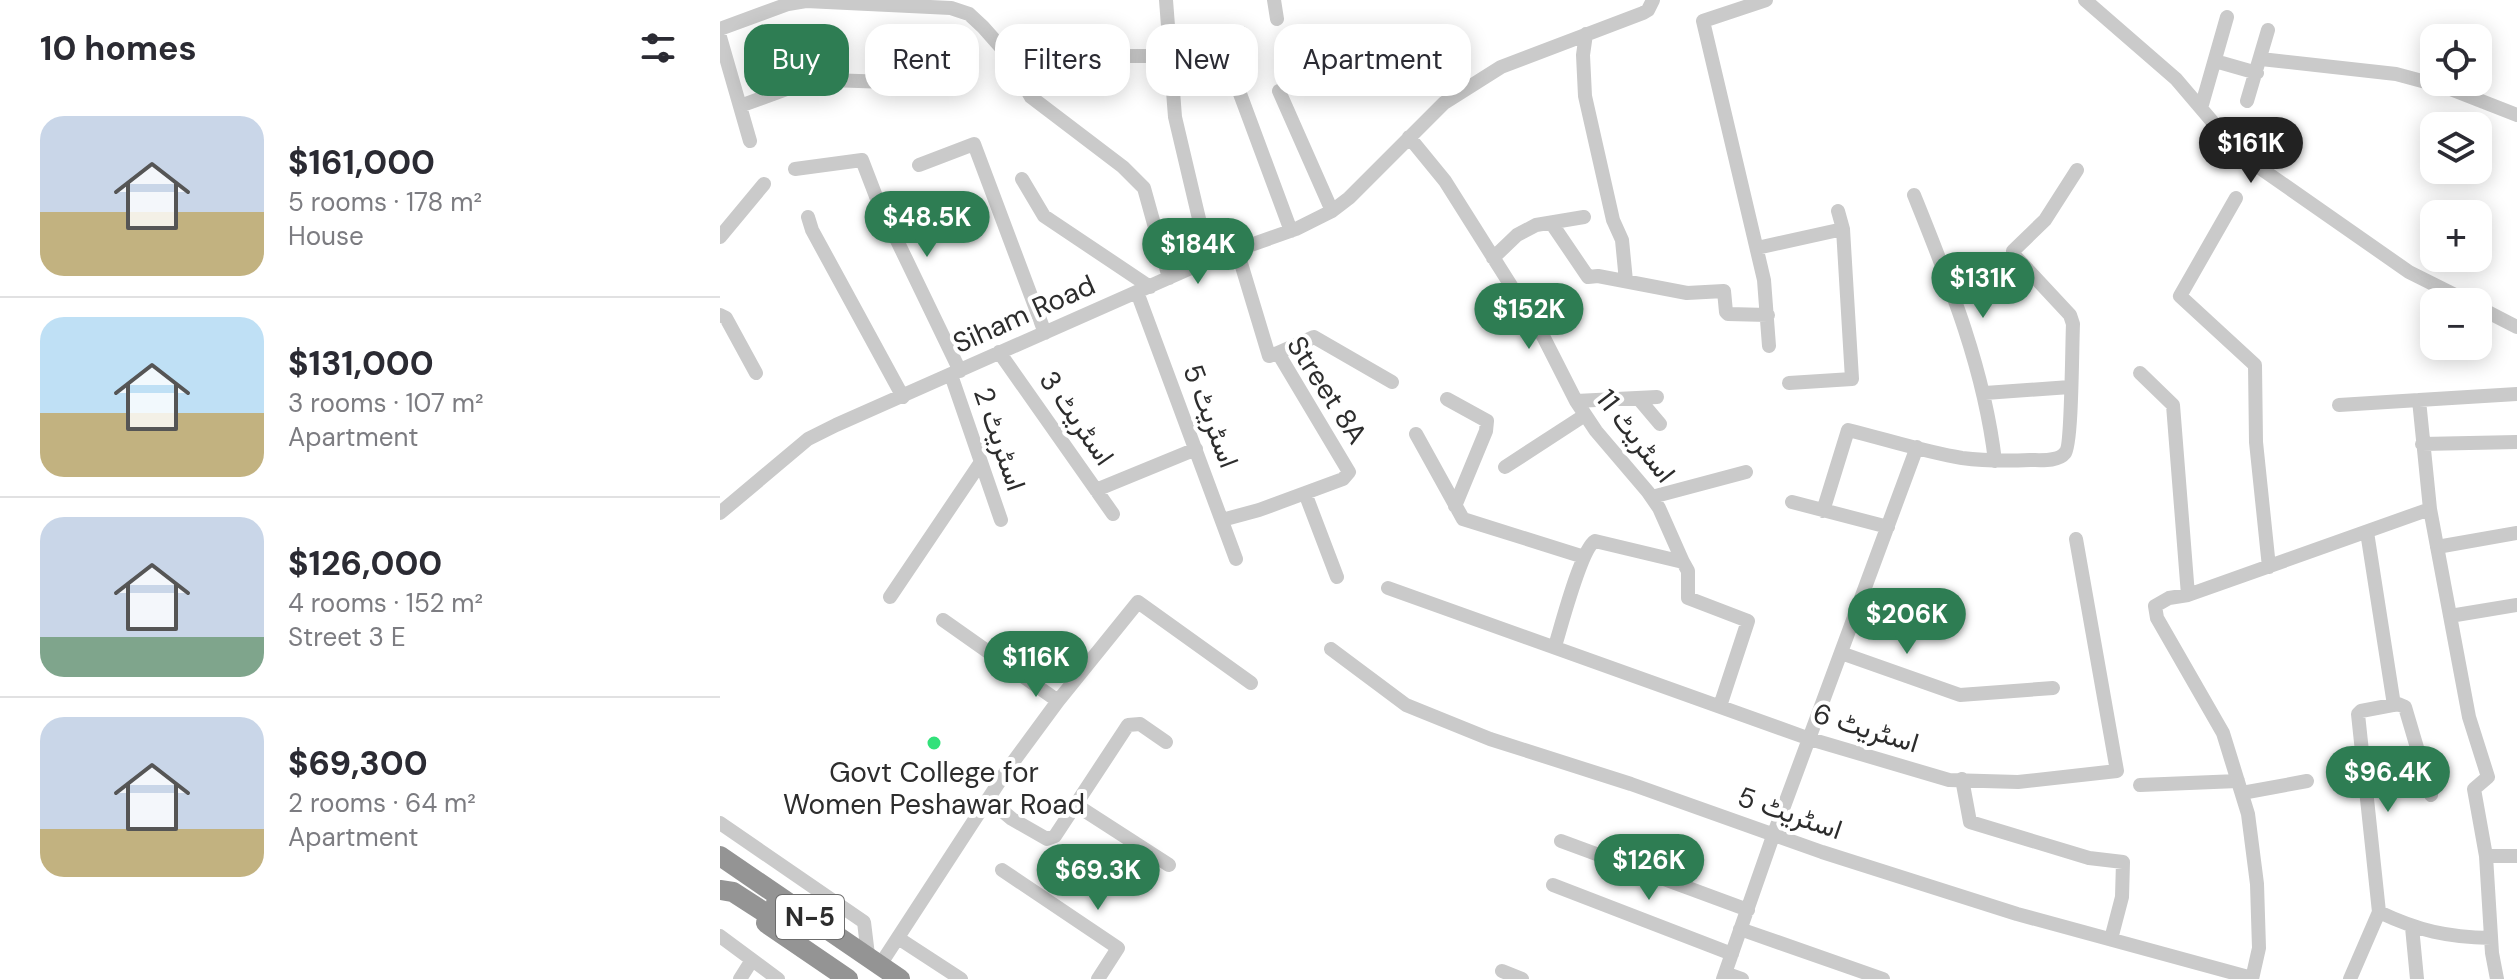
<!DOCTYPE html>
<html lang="en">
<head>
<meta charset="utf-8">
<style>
	body { margin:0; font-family:"DM Sans",Vazirmatn,sans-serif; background:#f7f7f7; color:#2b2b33; height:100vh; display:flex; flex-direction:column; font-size:30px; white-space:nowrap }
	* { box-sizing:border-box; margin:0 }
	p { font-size:26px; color:#7c7c81 }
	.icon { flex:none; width:44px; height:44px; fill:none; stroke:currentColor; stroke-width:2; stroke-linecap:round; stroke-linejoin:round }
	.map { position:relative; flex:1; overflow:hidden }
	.sheet { display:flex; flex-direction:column; background:#fff; width:720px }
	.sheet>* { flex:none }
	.guide { position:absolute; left:24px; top:24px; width:760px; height:72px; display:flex; gap:16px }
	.fabs { position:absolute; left:1700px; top:24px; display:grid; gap:16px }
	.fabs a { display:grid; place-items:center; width:72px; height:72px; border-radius:16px; background:#fff; box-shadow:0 4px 20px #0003; font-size:40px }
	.price { position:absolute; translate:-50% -68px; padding:0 18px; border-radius:28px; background:#2e7d53; color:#fff; font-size:26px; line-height:52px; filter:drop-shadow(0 2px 4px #0008) }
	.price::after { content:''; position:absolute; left:50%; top:48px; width:24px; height:18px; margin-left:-12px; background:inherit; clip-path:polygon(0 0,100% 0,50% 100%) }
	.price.selected { background:#222; color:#fff }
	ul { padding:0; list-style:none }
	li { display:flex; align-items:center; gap:24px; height:200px; padding:0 40px }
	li+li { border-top:2px solid #e1e1e2 }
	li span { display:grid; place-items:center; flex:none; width:224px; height:160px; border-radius:24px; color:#555 }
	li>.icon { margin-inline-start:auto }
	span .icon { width:96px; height:96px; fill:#fffc; stroke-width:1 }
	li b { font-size:34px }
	h2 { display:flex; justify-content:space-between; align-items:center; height:96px; padding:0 40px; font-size:34px }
	.chip { padding:0 28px; border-radius:24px; background:#fff; box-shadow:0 4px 20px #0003; font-size:28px; line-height:72px }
	.chip.selected { background:#2e7d53; color:#fff }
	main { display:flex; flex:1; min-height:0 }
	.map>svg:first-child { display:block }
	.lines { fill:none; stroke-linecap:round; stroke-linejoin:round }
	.minor { stroke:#cacaca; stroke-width:14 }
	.highway { stroke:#949494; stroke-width:20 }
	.poi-dot { fill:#32e17a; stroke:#fff; stroke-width:3 }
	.labels { text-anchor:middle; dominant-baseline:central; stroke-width:8; stroke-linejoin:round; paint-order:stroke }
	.shield { fill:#fff; stroke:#6c6c6c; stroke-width:2 }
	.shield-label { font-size:26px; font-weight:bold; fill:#2d2d2d }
	.street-label { font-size:28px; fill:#2d2d2d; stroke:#fff }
	.poi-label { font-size:28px; fill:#2d2d2d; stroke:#fff }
</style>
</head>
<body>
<main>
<section class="sheet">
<h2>10 homes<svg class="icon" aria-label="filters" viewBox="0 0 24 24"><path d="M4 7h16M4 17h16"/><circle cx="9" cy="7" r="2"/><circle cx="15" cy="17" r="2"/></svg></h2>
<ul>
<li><span style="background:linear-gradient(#c9d6e8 60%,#c2b280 0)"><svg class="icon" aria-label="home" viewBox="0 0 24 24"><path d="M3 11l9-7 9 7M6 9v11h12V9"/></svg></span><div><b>$161,000</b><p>5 rooms · 178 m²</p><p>House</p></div></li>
<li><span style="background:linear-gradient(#bfe0f5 60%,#c2b280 0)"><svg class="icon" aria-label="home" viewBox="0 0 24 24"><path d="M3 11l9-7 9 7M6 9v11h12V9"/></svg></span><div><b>$131,000</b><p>3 rooms · 107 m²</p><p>Apartment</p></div></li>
<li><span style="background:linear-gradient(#c9d6e8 75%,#7fa58c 0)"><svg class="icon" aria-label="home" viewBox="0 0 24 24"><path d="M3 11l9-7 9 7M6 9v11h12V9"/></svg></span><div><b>$126,000</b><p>4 rooms · 152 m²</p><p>Street 3 E</p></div></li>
<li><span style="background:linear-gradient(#c9d6e8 70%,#c2b280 0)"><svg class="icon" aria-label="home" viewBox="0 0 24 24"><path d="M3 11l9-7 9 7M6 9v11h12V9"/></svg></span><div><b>$69,300</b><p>2 rooms · 64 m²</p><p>Apartment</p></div></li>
</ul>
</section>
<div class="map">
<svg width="1797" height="979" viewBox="0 0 1797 979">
	<rect width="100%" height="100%" fill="#fff"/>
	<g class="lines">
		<!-- minor -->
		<path class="minor" d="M 446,0 L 455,117 L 480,223 L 491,259
			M 554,0 L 557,19
			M 1046,0 L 983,21 L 1044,280 L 1049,346
			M 1365,0 L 1456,79 L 1508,140 L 1540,168 L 1689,272 L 1749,302
			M 0,29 L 68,4 L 86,1 L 231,8 L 249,14 L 263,27 L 286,53 L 311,97 L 403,167 L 424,188 L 449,278
			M 866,34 L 863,55 L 865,96 L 893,220 L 902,240 L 906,281
			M 0,37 L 30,141
			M 343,56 L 452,56
			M 1541,59 L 1676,74 L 1728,88 L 1797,115
			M 1495,61 L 1537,73
			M 452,62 L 522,33
			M 519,91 L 571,231
			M 559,91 L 612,211
			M 1527,101 L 1548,30
			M 20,106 L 75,86 L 109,80 L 227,84
			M 1481,108 L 1507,17
			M 689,137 L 725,181 L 824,338 L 856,401 L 876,431 L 928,492 L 939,508 L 963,562 L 875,541 C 861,549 841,627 835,646
			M 199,165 L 254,144 L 325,333
			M 75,169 L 142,160 L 157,199 L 240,371
			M 302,179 L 324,216 L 430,287
			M 1194,195 C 1229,282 1264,367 1275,461
			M 1516,198 L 1460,296 L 1535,365 L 1536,442 L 1549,567
			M 88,217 L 92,230 L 183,397
			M 832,224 L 868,277 L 878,276 L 967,293 L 1004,291 L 1006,312 L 1008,314 L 1048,315
			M 0,237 L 44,184
			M 1037,248 L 1123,229
			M 773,258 L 797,235 L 816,225 L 864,217
			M 417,292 L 516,559
			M 1758,307 L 1797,327
			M 0,315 L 6,318 L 36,373
			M 279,352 L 393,514
			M 558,353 L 594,337 L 672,382
			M 1420,373 L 1453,405 L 1468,595
			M 231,375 L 281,520
			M 1069,383 L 1132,379 L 1123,229 L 1118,211
			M 1265,393 L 1350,387
			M 918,398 L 940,424
			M 727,399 L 767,421 L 766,431 L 735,506
			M 856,401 L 937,397
			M 1619,405 L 1699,400
			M 696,434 L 743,519 L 864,557
			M 1702,444 L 1797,442
			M 785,467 L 865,415
			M 376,490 L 476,449
			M 585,493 L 617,577
			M 932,497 L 1026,472
			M 1072,502 L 1168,527
			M 1103,511 L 1128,430 C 1165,439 1204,452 1242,458 C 1265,461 1287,461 1310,460 C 1321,460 1338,462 1345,453 C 1352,446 1352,342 1353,324 L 1350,315 L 1295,256 L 1293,251 L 1325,220 L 1357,170
			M 0,513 L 88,439 L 116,425 L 491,259 L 576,229 L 612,211 L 629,198 L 724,103 L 781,67 L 923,13 L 928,10 L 933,0
			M 502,520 L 539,510 L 623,479 L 629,472 L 558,353 L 549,356 L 517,250
			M 1647,532 L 1674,705
			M 1717,547 L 1797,533
			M 963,562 L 968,571 L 968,598 L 1028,621 L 1000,706
			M 668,588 L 1090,739 L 1229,780 L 1298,782 L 1397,771 L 1356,539
			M 170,597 L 261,462
			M 1730,616 L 1797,605
			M 223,620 L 338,701
			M 611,649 L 686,705 L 770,739 L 911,784 L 1102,852 L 1297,914 L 1532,978
			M 1121,653 L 1240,695 L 1333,688
			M 1242,779 L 1250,822 L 1369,858 L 1403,862 L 1402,897 L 1391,939
			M 1420,785 L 1518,781
			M 1522,793 L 1587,781
			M 268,799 L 292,819 L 327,839 L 335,836 L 408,725 L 420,724 L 446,742
			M 356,805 L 449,865
			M 0,823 L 144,922 L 148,955
			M 841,841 L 1028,910
			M 1766,856 L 1797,856
			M 282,870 L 398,948 L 378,979
			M 833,885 L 1012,954
			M 1659,912 C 1699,931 1727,937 1771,938
			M 1692,927 L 1697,979
			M 1020,929 L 1163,979
			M 0,936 L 58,979
			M 178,938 L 241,979
			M 160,965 L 285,773 L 338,701 L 418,602 L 531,683
			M 782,971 L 802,979
			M 1005,973 L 1022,979
			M 20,979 L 32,960
			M 1003,979 L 1053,836 L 1197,447
			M 1532,979 L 1539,948 L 1537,884 L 1528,814 L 1503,733 L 1437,618 L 1435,606 L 1449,598 L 1468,595 L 1710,509
			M 1630,979 L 1659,912 L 1638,714 L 1641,711 L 1678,704 L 1685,707 L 1711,795
			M 1777,979 L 1772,953 L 1766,856 L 1754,789 L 1768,777 L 1749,717 L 1710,509 L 1699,400 L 1797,394"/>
		<!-- highway -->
		<path class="highway" d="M 0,856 L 180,979
			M 0,890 L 13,892 L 61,923 L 66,924 L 70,919 L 69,912 L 56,903
			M 46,923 L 128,979"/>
	</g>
	<!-- markers -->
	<circle class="poi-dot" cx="214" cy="743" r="8"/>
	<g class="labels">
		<!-- shield labels -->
		<rect class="shield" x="56" y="895" width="68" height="44" rx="6"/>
		<g class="shield-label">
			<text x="90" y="917">N-5</text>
		</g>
		<!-- street labels -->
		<g class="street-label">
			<text transform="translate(304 314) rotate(-24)">Siham Road</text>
			<text transform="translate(607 390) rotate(57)">Street 8A</text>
			<text transform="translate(491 416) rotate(69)">اسٹریٹ 5</text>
			<text transform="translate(357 418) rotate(55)">اسٹریٹ 3</text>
			<text transform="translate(916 436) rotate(52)">اسٹریٹ 11</text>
			<text transform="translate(280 439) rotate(71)">اسٹریٹ 2</text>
			<text transform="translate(1146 728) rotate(17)">اسٹریٹ 6</text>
			<text transform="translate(1070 813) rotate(19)">اسٹریٹ 5</text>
		</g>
		<!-- poi labels -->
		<g class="poi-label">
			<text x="214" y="772">Govt College for<tspan x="214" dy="32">Women Peshawar Road</tspan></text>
		</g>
	</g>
</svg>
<div class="fabs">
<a><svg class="icon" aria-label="locate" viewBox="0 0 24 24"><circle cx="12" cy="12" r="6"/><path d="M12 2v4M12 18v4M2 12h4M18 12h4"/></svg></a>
<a><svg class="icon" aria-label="layers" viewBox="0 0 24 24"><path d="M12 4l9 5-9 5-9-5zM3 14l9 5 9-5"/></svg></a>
<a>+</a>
<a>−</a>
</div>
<b class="price selected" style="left:1531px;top:185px">$161K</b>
<b class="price" style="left:207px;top:259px">$48.5K</b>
<b class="price" style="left:478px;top:286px">$184K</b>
<b class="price" style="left:1263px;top:320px">$131K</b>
<b class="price" style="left:809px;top:351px">$152K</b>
<b class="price" style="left:1187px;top:656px">$206K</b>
<b class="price" style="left:316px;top:699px">$116K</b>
<b class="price" style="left:1668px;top:814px">$96.4K</b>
<b class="price" style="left:929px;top:902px">$126K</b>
<b class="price" style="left:378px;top:912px">$69.3K</b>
<div class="guide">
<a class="chip selected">Buy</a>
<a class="chip">Rent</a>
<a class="chip">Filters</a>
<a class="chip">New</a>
<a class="chip">Apartment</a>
</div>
</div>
</main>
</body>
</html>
